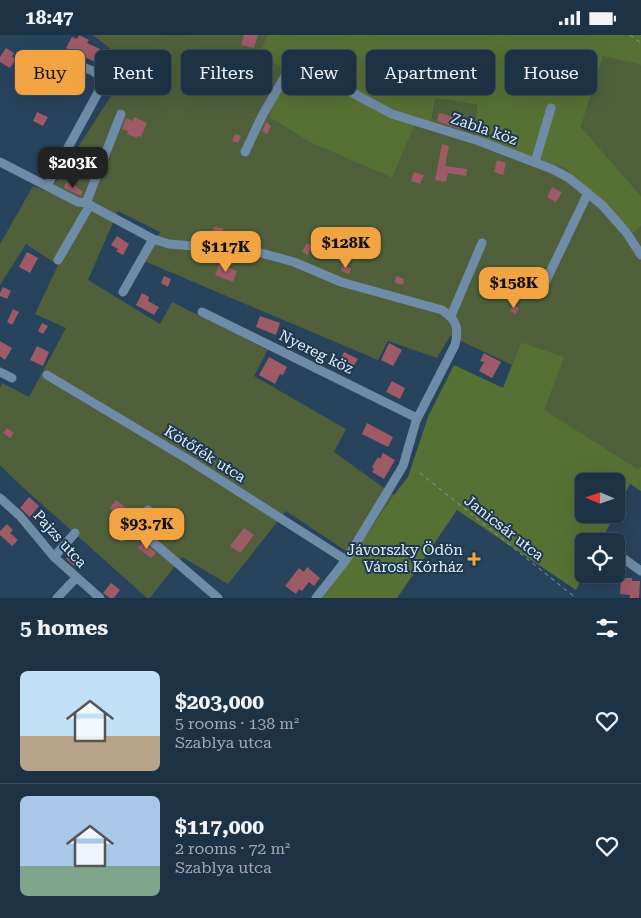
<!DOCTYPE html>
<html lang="en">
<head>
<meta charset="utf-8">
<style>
	body { margin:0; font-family:"Roboto Serif",serif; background:#2b3e50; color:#f1f3f6; height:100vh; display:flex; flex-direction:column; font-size:19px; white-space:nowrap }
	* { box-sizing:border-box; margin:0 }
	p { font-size:16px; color:#a1aab3 }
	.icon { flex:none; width:28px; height:28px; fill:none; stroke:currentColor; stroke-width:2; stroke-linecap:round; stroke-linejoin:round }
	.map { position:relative; height:563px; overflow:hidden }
	.details { display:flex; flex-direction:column; background:#1e3245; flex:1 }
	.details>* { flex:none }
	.guide { position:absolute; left:15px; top:15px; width:611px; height:45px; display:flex; gap:10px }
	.needle { width:32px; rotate:272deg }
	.fabs { position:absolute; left:575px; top:438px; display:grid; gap:10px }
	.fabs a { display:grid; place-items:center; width:50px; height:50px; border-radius:8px; background:#1e3245; box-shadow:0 5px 20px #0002,0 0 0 1px #3c4d5e; font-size:25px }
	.price { position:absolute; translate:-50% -42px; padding:0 11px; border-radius:10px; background:#f3a442; color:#111; font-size:16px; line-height:32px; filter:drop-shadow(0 1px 2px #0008) }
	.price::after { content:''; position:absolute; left:50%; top:30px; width:15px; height:11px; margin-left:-8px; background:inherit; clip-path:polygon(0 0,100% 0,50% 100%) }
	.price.selected { background:#222; color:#fff }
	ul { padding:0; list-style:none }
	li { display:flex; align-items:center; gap:15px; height:125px; padding:0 20px }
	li+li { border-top:1px solid #3c4d5e }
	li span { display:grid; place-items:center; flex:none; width:140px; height:100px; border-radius:8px; color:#555 }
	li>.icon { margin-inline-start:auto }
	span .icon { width:60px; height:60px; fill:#fffc; stroke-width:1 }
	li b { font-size:21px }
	h2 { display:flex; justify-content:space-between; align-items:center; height:60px; padding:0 20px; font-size:21px }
	.chip { padding:0 18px; border-radius:8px; background:#1e3245; box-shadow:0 5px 20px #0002,0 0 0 1px #3c4d5e; font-size:18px; line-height:45px }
	.chip.selected { background:#f3a442; color:#111 }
	.status { display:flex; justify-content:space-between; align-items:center; height:35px; padding:0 25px; background:#1e3245; direction:ltr }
	.status svg { height:14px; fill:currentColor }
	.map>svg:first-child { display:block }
	.green { fill:#4f603b }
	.forest { fill:#577135 }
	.building { fill:#9e5a67 }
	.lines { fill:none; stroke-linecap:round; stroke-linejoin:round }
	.path { stroke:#8699ac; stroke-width:1; stroke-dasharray:4 4; stroke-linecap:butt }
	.street { stroke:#6e8ba7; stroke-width:9 }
	.poi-dot { fill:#f3a442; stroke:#1e3850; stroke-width:2 }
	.labels { text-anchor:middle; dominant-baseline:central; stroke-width:4; stroke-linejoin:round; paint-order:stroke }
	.street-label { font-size:15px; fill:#e4f0fd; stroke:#1e3850 }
	.poi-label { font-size:15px; fill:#e4f0fd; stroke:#1e3850; text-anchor:end }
</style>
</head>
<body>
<div class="status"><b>18:47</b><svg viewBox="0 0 49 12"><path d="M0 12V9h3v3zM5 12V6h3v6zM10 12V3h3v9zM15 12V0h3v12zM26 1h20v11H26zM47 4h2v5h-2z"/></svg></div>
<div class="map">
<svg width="641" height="563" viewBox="0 0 641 563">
	<rect width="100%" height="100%" fill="#28435c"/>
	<!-- green -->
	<path class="green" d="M 93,0 L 267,0 L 259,20 L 283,33 L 269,82 L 311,108 L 392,143 L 417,85 L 431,90 L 435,63 L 477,70 L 476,103 L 565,133 L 633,198 L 641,191 L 641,431 L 638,434 L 543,375 L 563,322 L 521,307 L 512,330 L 450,301 L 437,323 L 388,306 L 378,325 L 144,226 L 160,197 L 118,176 L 88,245 L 160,289 L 172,267 L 268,315 L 254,341 L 346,394 L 334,417 L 394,460 L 352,520 L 286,476 L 228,549 L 182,522 L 150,563 L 147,563 L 17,447 L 0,430 L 0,353 L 2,348 L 29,362 L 66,293 L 35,279 L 58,230 L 26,209 L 0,250 L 0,209 L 33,151 L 49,157 L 131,30 Z
		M 603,20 L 641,30 L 641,161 L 581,92 Z"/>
	<!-- forest -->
	<path class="forest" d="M 267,0 L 641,0 L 641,30 L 603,21 L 581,92 L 641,161 L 641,191 L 633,198 L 565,133 L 475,103 L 477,70 L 435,63 L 431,90 L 417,85 L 392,143 L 311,108 L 269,82 L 283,33 L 259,20 Z
		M 521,307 L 564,322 L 544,375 L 638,434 L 641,431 L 641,456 L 630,449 L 616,476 L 616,446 L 584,446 L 584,479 L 615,479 L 601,506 L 584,506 L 584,539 L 576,555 L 457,475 L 397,563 L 320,563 L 341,536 L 394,460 L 408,442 L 428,382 L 454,330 L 503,353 Z"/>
	<!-- building -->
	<path class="building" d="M 79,0 L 89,5 L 87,8 L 100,14 L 98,18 L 122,32 L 117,39 L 107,33 L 108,31 L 96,25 L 95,27 L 66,13 L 72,2 L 77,4 Z
		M 244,0 L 258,0 L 254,13 L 241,10 Z
		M 6,13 L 14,18 L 12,22 L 16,24 L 10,33 L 0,27 L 0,22 Z
		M 52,27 L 55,28 L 55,44 L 51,53 L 36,46 L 43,32 L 49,35 Z
		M 267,34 L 272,37 L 266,48 L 261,45 Z
		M 37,77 L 48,82 L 43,91 L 33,86 Z
		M 439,78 L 455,82 L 456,78 L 463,80 L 460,94 L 437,86 Z
		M 134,82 L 147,88 L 141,102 L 138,101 L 137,103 L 127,99 L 128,96 L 122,94 L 126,83 L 133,86 Z
		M 266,87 L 271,91 L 267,99 L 262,96 Z
		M 235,99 L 241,101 L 238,108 L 232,106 Z
		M 442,109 L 449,111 L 445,131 L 467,134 L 466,141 L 448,138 L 446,147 L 435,145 Z
		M 497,125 L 506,128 L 503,140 L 494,137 Z
		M 414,137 L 424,140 L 420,149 L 411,146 Z
		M 66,146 L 78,152 L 77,153 L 83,156 L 81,161 L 64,153 Z
		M 552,152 L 562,157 L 556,167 L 547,162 Z
		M 214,192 L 223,193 L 223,196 L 226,196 L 225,202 L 212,201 L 212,195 L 214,195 Z
		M 117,201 L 129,209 L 123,220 L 116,216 L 118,214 L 111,210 Z
		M 307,208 L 312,211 L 308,220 L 302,217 Z
		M 27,217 L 38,223 L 30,238 L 19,232 Z
		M 219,229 L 237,236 L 233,247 L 215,240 Z
		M 342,230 L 351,233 L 349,239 L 341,236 Z
		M 164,241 L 171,244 L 168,252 L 161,248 Z
		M 396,241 L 404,244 L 403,250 L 395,248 Z
		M 3,252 L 11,256 L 7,264 L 0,261 L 0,258 Z
		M 142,258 L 149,262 L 148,266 L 159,272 L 154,280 L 136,270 Z
		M 513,270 L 519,273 L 516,279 L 510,276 Z
		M 13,274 L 19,277 L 12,290 L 7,287 Z
		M 260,281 L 280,288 L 276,300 L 256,292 Z
		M 42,288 L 48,291 L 43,299 L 38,296 Z
		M 0,306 L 12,313 L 5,325 L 0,321 Z
		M 389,308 L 402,315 L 393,331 L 381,325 Z
		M 37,311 L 49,317 L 43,331 L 30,325 Z
		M 344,317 L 358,324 L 353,332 L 346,329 L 343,335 L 336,331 Z
		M 484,318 L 501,327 L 492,343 L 479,336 L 484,327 L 480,326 Z
		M 269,322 L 287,332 L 283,340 L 280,339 L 275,349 L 259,340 Z
		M 392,346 L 405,353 L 400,364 L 386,357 Z
		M 367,388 L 393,402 L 388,412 L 362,399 Z
		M 7,393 L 14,398 L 10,403 L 3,398 Z
		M 383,418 L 395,425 L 384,444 L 372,437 L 374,434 L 372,432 L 378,422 L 380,424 Z
		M 29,462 L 39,471 L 30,482 L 20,473 Z
		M 116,465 L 125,472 L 118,480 L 110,473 Z
		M 7,489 L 13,495 L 10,498 L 18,505 L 12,511 L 0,500 L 0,496 Z
		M 244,493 L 254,500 L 240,518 L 230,511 Z
		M 143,507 L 156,518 L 151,523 L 138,513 Z
		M 74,515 L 82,522 L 74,531 L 66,524 Z
		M 307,532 L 320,543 L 314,551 L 309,547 L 302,556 L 299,554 L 296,559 L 285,551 L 299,533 L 304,537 Z
		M 607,539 L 616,539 L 616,547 L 606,546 Z
		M 621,543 L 632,543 L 632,546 L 640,546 L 639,563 L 630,563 L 630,560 L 620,559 Z
		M 111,548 L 120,555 L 114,563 L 110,563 L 103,558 Z"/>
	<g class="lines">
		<!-- path -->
		<path class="path" d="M 630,0 L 641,8
			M 420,438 L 576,563"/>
		<!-- street -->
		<path class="street" d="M 245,117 L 262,81 L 295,24 L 360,62 L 392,79 L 479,106 L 552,134 L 569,143 L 602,170 L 626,197 L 641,220
			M 0,127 L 78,167 L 86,168 L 153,204 L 169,209 L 194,211 L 216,209 L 231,210 L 294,227 L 341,247 L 442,275 C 457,285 459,293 455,310 L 416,386 L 403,431 L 346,525 L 316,563
			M 535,127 L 551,73
			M 47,151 L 100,54 C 102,45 100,41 93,36 L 48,19
			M 86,168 L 121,79
			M 58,225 L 90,170
			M 542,254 L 588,158
			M 123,257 L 153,204
			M 202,277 L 417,383
			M 451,281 L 482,208
			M 0,337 L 12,343
			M 47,340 L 189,425 L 346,525
			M 0,463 L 20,481 L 54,522 L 100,563
			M 134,491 L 148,475
			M 122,502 L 134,491 L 218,563
			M 616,518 L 641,536
			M 54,522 L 75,498
			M 57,563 L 76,543"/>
	</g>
	<!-- markers -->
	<path class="poi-dot" d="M471.5 516.5h5v5h5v5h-5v5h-5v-5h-5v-5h5z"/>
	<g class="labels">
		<!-- street labels -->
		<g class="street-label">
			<text transform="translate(484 94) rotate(19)">Zabla köz</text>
			<text transform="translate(316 317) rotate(26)">Nyereg köz</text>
			<text transform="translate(205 419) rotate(32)">Kötőfék utca</text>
			<text transform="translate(504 493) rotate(38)">Janicsár utca</text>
			<text transform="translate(60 504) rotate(48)">Pajzs utca</text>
		</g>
		<!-- poi labels -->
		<g class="poi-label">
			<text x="463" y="515">Jávorszky Ödön<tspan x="463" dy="17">Városi Kórház</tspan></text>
		</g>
	</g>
</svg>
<div class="fabs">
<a><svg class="needle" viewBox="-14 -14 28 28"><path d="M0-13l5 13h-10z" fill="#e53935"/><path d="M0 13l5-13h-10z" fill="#a1aab3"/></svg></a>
<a><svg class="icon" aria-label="locate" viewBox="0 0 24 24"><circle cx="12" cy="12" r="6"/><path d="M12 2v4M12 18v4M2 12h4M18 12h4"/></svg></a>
</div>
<b class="price selected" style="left:73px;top:154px">$203K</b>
<b class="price" style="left:346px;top:234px">$128K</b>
<b class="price" style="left:226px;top:238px">$117K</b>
<b class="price" style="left:514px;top:274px">$158K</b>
<b class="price" style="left:147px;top:515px">$93.7K</b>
<div class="guide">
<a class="chip selected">Buy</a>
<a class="chip">Rent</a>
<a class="chip">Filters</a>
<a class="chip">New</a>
<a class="chip">Apartment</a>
<a class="chip">House</a>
</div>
</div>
<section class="details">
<h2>5 homes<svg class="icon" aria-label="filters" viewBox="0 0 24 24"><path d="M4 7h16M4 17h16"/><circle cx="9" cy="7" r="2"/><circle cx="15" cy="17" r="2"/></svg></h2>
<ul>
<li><span style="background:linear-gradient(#bfe0f5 65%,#b9a48a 0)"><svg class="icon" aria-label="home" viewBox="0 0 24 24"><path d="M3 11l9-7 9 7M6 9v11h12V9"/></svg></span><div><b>$203,000</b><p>5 rooms · 138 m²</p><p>Szablya utca</p></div><svg class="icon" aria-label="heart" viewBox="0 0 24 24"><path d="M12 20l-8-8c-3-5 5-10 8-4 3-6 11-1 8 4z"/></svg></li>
<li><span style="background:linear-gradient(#a9c7e8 70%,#7fa58c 0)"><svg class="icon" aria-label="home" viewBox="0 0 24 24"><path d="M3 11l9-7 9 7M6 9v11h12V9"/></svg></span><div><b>$117,000</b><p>2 rooms · 72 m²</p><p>Szablya utca</p></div><svg class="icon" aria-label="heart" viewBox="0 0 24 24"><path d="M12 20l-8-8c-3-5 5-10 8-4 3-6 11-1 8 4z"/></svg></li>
</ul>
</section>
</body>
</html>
